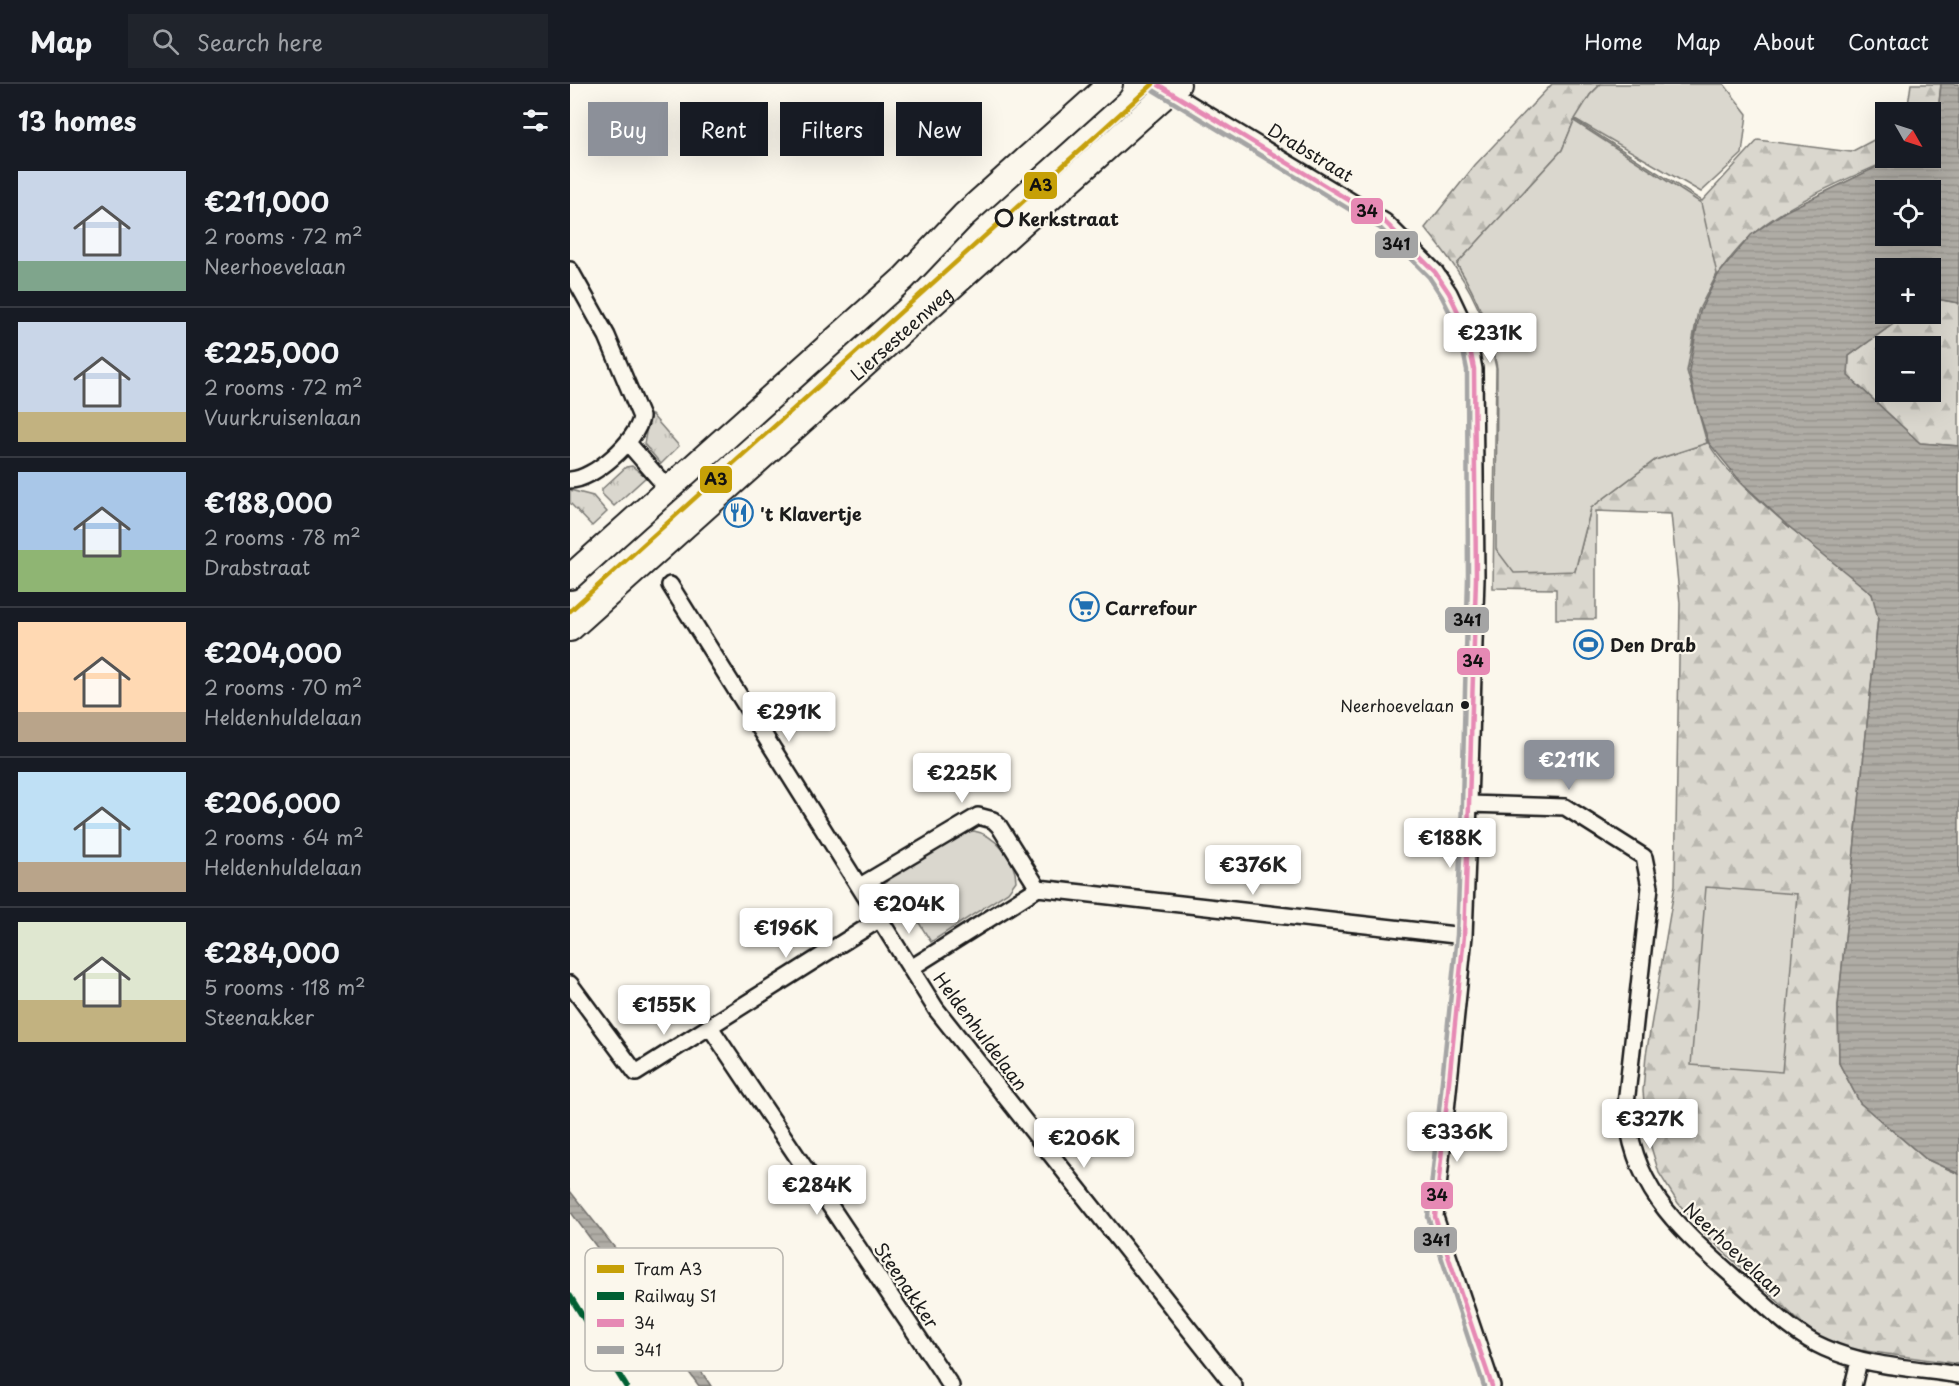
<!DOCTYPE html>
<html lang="en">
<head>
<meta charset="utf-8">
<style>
	body { margin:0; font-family:"Playpen Sans",sans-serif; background:#20242c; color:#f1f3f6; height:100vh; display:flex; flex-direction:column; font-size:22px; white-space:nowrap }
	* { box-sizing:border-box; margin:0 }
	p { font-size:20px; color:#9ea1a6 }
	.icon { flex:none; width:33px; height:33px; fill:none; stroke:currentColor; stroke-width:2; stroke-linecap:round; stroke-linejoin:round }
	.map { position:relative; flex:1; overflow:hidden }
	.details { display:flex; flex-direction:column; background:#171b24; width:570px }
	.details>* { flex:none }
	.banner { position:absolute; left:18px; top:18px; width:570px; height:54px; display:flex; gap:12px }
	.needle { width:39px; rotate:129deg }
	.controls { position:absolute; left:1305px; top:18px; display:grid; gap:12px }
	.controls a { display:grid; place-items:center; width:66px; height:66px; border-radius:0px; background:#171b24; box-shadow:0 6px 24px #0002; font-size:30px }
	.price { position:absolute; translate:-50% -51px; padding:0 14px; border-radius:6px; background:#fff; color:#222; font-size:20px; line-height:39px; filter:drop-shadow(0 2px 3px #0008) }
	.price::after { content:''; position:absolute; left:50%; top:36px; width:18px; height:14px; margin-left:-9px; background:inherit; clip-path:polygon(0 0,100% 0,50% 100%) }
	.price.active { background:#8c9099; color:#fff }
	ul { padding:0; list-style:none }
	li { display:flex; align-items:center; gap:18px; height:150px; padding:0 18px }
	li+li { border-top:2px solid #363941 }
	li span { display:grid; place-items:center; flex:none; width:168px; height:120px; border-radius:0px; color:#555 }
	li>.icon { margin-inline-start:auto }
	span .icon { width:72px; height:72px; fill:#fffc; stroke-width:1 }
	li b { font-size:26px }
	h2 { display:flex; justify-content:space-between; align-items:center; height:72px; padding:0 18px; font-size:26px }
	.tag { padding:0 21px; border-radius:0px; background:#171b24; box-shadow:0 6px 24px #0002; font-size:21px; line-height:54px }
	.tag.active { background:#8c9099; color:#fff }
	header { display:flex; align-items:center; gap:36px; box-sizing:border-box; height:84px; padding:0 30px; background:#171b24; border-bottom:2px solid #363941 }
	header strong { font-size:28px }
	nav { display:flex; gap:33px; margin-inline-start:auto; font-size:21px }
	.search { width:420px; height:54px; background:#20242c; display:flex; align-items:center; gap:15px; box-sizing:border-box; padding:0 21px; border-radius:0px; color:#9ea1a6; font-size:22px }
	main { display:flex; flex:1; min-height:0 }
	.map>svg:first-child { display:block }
	.grass { fill:url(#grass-tufts); stroke:#7b7a75; stroke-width:1.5 }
	.forest { fill:url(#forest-firs); stroke:#7b7a75; stroke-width:1.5; fill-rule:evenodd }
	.park { fill:#dad7ce; stroke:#7b7a75; stroke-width:1.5 }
	.water { fill:url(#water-rules); stroke:#74726e; stroke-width:1.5; fill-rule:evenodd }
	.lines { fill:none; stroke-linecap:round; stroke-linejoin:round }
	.street-casing { stroke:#1c1c1c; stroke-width:20 }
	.primary-casing { stroke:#1c1c1c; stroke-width:28 }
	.street { stroke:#fbf7ec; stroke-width:15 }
	.primary { stroke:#fbf7ec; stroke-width:24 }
	.bus-1-casing { stroke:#fbf7ec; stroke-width:9 }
	.bus-2-casing { stroke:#fbf7ec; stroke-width:9 }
	.bus-1 { stroke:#e689b4; stroke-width:4.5 }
	.bus-2 { stroke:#a4a4a4; stroke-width:4.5 }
	.rail-1-casing { stroke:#fbf7ec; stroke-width:10 }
	.rail-1 { stroke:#005f33; stroke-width:6 }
	.tram-1-casing { stroke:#fbf7ec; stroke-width:9 }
	.tram-1 { stroke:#c6a007; stroke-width:4.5 }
	.stop-dot { fill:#fbf7ec; stroke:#1c1c1c; stroke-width:3 }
	.bus-dot { fill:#1c1c1c; stroke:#fbf7ec; stroke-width:2 }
	.labels { text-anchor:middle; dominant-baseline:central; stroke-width:4.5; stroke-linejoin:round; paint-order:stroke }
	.bus-label { font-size:16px; fill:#1c1c1c; stroke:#fbf7ec; text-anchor:end }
	.street-label { font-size:18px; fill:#1c1c1c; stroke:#fbf7ec }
	.stop-label { font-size:18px; font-weight:bold; fill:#1c1c1c; stroke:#fbf7ec; text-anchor:start }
	.poi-label { font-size:18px; font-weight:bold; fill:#1c1c1c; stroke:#fbf7ec; text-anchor:start }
	.key { fill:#fbf7ec; stroke:#b8b5ae; stroke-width:1.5 }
	.key-label { font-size:16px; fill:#1c1c1c }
	.line-badge { stroke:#fbf7ec; stroke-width:2 }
	.pale-badge-label { font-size:16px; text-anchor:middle; font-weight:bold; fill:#111 }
</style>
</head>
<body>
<header>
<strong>Map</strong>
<div class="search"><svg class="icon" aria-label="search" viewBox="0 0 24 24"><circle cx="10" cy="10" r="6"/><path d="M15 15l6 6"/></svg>Search here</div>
<nav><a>Home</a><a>Map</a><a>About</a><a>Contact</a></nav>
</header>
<main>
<section class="details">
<h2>13 homes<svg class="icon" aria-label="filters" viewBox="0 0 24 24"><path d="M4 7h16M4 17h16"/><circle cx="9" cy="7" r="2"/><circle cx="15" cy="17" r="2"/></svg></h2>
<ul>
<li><span style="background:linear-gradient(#c9d6e8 75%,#7fa58c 0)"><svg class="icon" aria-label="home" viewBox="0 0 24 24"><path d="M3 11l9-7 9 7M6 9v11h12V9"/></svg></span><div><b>€211,000</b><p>2 rooms · 72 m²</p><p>Neerhoevelaan</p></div></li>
<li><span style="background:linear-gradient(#c9d6e8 75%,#c2b280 0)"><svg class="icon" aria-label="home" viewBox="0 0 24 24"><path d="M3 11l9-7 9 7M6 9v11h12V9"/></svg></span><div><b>€225,000</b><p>2 rooms · 72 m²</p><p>Vuurkruisenlaan</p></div></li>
<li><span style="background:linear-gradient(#a9c7e8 65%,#8fb573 0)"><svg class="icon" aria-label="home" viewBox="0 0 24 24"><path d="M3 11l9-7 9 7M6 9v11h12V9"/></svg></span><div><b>€188,000</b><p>2 rooms · 78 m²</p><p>Drabstraat</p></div></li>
<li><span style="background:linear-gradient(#ffd9b3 75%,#b9a48a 0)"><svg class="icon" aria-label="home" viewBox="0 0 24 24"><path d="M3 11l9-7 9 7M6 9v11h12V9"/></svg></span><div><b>€204,000</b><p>2 rooms · 70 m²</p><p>Heldenhuldelaan</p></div></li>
<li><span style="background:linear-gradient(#bfe0f5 75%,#b9a48a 0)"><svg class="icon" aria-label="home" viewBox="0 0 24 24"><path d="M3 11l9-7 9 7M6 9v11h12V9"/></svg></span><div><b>€206,000</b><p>2 rooms · 64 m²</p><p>Heldenhuldelaan</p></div></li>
<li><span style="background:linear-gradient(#dfe7d0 65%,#c2b280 0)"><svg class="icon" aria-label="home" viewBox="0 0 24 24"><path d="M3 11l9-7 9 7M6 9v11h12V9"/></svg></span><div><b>€284,000</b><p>5 rooms · 118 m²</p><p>Steenakker</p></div></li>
</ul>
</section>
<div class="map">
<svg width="1389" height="1302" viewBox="0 0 1389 1302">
	<defs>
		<pattern id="grass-tufts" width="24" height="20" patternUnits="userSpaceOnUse" patternTransform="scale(1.5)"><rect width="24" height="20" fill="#dad7ce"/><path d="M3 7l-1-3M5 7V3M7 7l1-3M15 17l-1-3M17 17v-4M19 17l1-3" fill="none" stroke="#bab8b0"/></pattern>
		<pattern id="forest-firs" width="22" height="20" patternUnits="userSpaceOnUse" patternTransform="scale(1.5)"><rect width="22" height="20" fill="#dad7ce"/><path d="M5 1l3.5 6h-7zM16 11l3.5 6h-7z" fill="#bab8b0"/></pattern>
		<pattern id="water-rules" width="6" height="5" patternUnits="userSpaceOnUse" patternTransform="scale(1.5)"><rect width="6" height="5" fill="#afaca5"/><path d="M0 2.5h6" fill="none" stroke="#96938d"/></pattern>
	</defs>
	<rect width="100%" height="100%" fill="#fbf7ec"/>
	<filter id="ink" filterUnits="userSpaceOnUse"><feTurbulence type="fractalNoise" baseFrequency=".0167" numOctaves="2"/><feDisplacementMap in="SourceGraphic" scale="12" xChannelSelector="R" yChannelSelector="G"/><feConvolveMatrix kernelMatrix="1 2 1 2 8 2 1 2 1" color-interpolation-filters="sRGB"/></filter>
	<g filter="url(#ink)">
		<!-- grass -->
		<path class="grass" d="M 79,331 L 82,331 L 109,362 L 91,380 L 74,360 Z
			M 62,382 L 76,393 L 44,422 L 32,410 L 32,405 L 56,383 Z
			M 0,406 L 23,412 L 37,428 L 22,442 L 0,419 Z"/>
		<!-- forest -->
		<path class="forest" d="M 982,0 L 1031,0 L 1020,11 L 1005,36 L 1132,117 L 1188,56 L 1281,68 L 1315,50 L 1316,74 L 1325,74 C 1281,93 1217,119 1182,151 C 1125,203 1104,287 1138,358 C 1151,384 1193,420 1216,440 C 1230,453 1299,502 1303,512 C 1306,519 1306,527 1308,534 L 1268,922 L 1269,979 L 1290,1019 L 1356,1075 L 1389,1090 L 1389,1280 L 1281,1265 L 1255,1257 L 1228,1236 L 1139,1154 L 1108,1119 L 1089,1089 L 1077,1050 L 1073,1007 L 1076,971 L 1105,801 L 1110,519 L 1101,430 L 1026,427 L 1026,535 L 986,535 L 986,505 L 923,504 L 926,284 C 916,226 892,188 855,144 L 905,81 ZM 1004,37 L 1147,190 L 1128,227 L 1117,287 L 1137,359 L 1085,376 L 1021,424 L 1005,487 L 927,284 L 916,238 L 901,203 L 887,180 L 992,66 Z
			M 1341,0 L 1371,0 L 1366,48 L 1361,53 L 1360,28 L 1337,28 Z
			M 1361,214 L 1389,219 L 1389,362 L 1350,359 L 1278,292 L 1279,272 L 1337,230 L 1360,230 ZM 1316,262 L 1360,262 L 1360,308 L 1316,308 Z"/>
		<!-- park -->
		<path class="park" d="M 1031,0 L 1154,0 L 1177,30 L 1172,70 L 1131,108 L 1005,35 L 1020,11 Z
			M 1004,37 L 1131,119 L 1147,190 L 1128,227 L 1117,287 L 1137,359 L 1085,376 L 1021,424 L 1005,487 L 944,489 L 926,465 L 927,284 C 921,246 907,213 887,180 L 992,66 Z
			M 404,747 C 424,750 446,776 446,797 L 438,808 L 361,858 L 336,818 L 320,818 C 314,809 311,805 318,795 L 393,749 Z
			M 1136,803 L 1227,810 L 1212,988 L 1121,981 Z"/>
		<!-- water -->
		<path class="water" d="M 1371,0 L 1389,0 L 1389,219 L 1361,214 L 1360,184 L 1316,184 L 1316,230 L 1337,230 L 1279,272 L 1278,292 L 1350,359 L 1389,362 L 1389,1090 L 1356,1075 L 1290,1019 L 1269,979 L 1268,922 L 1308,534 L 1302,510 L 1217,441 L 1171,398 L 1139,359 L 1128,326 L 1119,287 L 1130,227 L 1148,191 L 1181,151 L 1216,127 L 1325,74 L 1360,74 L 1361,53 L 1366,48 ZM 1316,106 L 1360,106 L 1360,152 L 1316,152 Z
			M 0,1107 L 78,1206 L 141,1302 L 129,1302 L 0,1127 Z"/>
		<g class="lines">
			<defs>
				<path id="street" d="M 587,0 L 815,138 L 865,188 L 879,209 L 896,245 L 904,285 L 906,494 L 899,720 L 894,852 L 865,1133 L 922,1302
					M 0,186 L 37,252 L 71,333 C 68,356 23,396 0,396
					M 58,359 L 98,405
					M 100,501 L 366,925 L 664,1302
					M 899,720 L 995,723 L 1074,773 L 1080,803 L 1056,1020 C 1061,1109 1114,1148 1176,1204 C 1201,1226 1225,1251 1255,1264 C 1297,1283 1345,1284 1389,1291
					M 290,802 L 408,732 L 423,736 L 429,742 L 468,804
					M 341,884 L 468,804 L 894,852
					M 0,900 L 66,989 L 310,835
					M 140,943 L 381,1302
					M 1283,1302 L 1289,1277"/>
				<g id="primary">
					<path d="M 0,493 L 334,194 L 394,131 L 540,0"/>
					<path id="s1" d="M 0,545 L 608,0"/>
				</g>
			</defs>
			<!-- street casing -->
			<use href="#street" class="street-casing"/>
			<!-- primary casing -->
			<use href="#primary" class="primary-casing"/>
			<!-- street -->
			<use href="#street" class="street"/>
			<!-- primary -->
			<use href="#primary" class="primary"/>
			<defs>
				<path id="bus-1" d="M 587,0 L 815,138 L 865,188 L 879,209 L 896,245 L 904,285 L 906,494 L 899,720 L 894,852 L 865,1133 L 922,1302"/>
				<path id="bus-2" d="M 583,6 L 810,144 L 859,193 L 872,213 L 889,247 L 897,286 L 898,494 L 892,720 L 887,851 L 858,1133 L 914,1302"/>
			</defs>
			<!-- bus-1 casing -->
			<use href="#bus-1" class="bus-1-casing"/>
			<!-- bus-2 casing -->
			<use href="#bus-2" class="bus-2-casing"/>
			<!-- bus-1 -->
			<use href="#bus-1" class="bus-1"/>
			<!-- bus-2 -->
			<use href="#bus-2" class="bus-2"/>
			<defs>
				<path id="rail-1" d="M 0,1212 L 56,1302"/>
			</defs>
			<!-- rail-1 casing -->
			<use href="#rail-1" class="rail-1-casing"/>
			<!-- rail-1 -->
			<use href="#rail-1" class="rail-1"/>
			<defs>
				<path id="tram-1" d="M 0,527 L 583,0"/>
			</defs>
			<!-- tram-1 casing -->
			<use href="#tram-1" class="tram-1-casing"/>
			<!-- tram-1 -->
			<use href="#tram-1" class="tram-1"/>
		</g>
	</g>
	<!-- icons -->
	<defs>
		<symbol id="restaurant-ring" viewBox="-11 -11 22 22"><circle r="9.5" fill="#fbf7ec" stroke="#1f6fb2" stroke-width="1.5"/><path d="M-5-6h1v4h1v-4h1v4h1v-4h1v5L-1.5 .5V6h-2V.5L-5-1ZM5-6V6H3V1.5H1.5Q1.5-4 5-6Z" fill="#1f6fb2"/></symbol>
		<symbol id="supermarket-ring" viewBox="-11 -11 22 22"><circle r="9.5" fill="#fbf7ec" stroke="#1f6fb2" stroke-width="1.5"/><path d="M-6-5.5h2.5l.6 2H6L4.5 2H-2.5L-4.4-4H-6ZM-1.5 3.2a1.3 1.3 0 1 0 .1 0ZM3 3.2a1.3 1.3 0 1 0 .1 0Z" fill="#1f6fb2"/></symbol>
		<symbol id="stadium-ring" viewBox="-11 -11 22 22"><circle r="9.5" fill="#fbf7ec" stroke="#1f6fb2" stroke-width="1.5"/><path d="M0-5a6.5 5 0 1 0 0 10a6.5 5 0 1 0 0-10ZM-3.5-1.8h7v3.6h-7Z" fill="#1f6fb2"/></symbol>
	</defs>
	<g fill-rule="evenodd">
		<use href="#restaurant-ring" x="152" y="412" width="33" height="33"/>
		<use href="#supermarket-ring" x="498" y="506" width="33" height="33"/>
		<use href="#stadium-ring" x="1002" y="544" width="33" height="33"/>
	</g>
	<!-- markers -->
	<circle class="stop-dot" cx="434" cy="134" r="8"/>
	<circle class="bus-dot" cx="895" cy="621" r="5"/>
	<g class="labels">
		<!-- bus labels -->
		<g class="bus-label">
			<text x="884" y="621">Neerhoevelaan</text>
		</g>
		<!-- street labels -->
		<g class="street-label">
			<text transform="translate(741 68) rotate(31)">Drabstraat</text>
			<text stroke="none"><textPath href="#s1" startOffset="444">Liersesteenweg</textPath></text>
			<text transform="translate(411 947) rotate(53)">Heldenhuldelaan</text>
			<text transform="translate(1164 1165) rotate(43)">Neerhoevelaan</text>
			<text transform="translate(337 1201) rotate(56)">Steenakker</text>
		</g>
		<!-- stop labels -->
		<g class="stop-label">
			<text x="448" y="134">Kerkstraat</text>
		</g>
		<!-- poi labels -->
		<g class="poi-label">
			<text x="190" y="429">'t Klavertje</text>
			<text x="535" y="523">Carrefour</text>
			<text x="1040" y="560">Den Drab</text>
		</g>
	</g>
	<!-- legend -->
	<rect x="15" y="1164" width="198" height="123" rx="9" class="key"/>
	<rect x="27" y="1181" width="27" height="8" fill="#c6a007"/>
	<rect x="27" y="1208" width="27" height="8" fill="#005f33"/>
	<rect x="27" y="1235" width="27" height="8" fill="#e689b4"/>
	<rect x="27" y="1262" width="27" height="8" fill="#a4a4a4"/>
	<g class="key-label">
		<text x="64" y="1191">Tram A3</text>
		<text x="64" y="1218">Railway S1</text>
		<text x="64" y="1245">34</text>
		<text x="64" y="1272">341</text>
	</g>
	<g class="line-badge">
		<rect x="453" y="87" width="35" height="29" rx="6" fill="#c6a007"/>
		<rect x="780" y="113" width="34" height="28" rx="6" fill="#e689b4"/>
		<rect x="804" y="146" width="45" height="29" rx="6" fill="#a4a4a4"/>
		<rect x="129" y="381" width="34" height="29" rx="6" fill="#c6a007"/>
		<rect x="874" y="522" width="46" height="28" rx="6" fill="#a4a4a4"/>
		<rect x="886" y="563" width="35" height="29" rx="6" fill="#e689b4"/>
		<rect x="850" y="1097" width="34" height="29" rx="6" fill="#e689b4"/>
		<rect x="843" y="1142" width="45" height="28" rx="6" fill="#a4a4a4"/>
	</g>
	<g class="pale-badge-label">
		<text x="471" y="107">A3</text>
		<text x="797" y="133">34</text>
		<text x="826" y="166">341</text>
		<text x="146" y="401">A3</text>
		<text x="897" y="542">341</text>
		<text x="903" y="583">34</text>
		<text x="867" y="1117">34</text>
		<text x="866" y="1162">341</text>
	</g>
</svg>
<div class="controls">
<a><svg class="needle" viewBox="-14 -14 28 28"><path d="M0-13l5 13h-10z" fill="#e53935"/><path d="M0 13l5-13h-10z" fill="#9ea1a6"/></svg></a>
<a><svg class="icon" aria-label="locate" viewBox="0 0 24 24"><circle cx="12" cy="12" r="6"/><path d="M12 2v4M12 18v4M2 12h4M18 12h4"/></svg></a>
<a>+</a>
<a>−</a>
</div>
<b class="price" style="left:920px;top:280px">€231K</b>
<b class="price" style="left:219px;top:659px">€291K</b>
<b class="price active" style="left:999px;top:707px">€211K</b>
<b class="price" style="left:392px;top:720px">€225K</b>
<b class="price" style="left:880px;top:785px">€188K</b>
<b class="price" style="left:683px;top:812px">€376K</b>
<b class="price" style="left:339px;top:851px">€204K</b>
<b class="price" style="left:216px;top:875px">€196K</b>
<b class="price" style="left:94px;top:952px">€155K</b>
<b class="price" style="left:1080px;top:1066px">€327K</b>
<b class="price" style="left:887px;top:1079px">€336K</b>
<b class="price" style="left:514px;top:1085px">€206K</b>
<b class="price" style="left:247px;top:1132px">€284K</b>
<div class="banner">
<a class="tag active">Buy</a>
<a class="tag">Rent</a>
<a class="tag">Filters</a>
<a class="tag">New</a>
</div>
</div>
</main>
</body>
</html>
